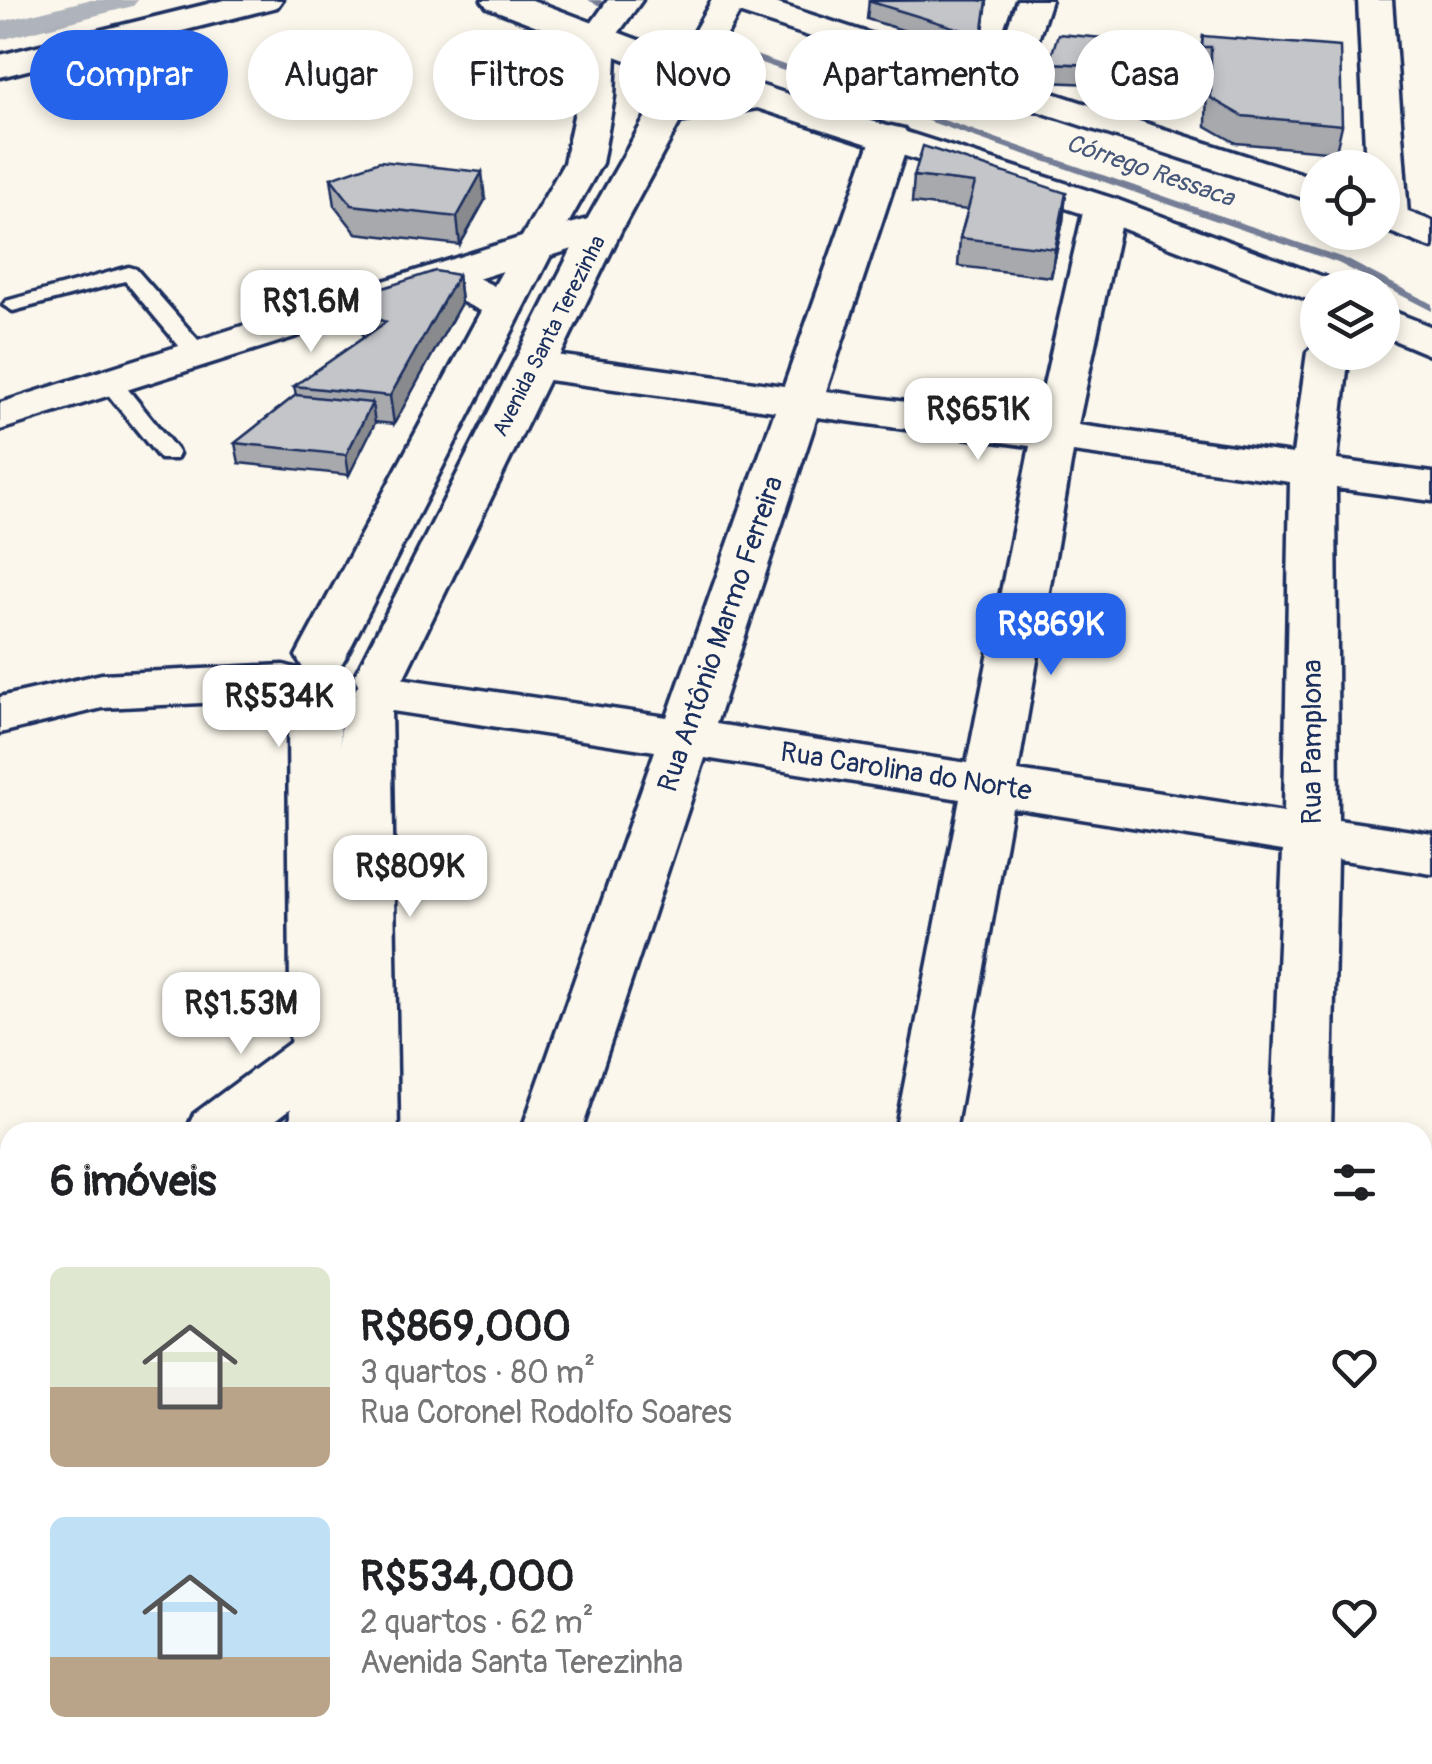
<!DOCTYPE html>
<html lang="pt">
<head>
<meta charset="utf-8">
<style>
	body { margin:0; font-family:Pangolin,sans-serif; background:#f6f6f6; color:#202124; height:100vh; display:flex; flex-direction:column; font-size:38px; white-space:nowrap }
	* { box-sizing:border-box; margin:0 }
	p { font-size:32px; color:#757577 }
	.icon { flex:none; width:55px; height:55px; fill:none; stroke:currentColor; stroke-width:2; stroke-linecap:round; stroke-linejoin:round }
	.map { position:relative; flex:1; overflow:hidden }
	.details { position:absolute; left:0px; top:1122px; width:1432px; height:642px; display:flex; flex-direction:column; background:#fff; border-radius:30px 30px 0 0; box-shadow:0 5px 15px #0003 }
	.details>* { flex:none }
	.top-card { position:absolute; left:30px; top:30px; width:1372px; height:90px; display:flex; gap:20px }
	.fabs { position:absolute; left:1300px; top:150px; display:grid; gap:20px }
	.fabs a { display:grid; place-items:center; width:100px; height:100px; border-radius:50%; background:#fff; box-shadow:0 5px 15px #0003; font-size:50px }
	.price { position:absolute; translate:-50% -85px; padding:0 22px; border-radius:20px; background:#fff; color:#222; font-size:32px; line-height:65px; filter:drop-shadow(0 2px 5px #0008) }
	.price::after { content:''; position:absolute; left:50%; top:60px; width:30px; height:22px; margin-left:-15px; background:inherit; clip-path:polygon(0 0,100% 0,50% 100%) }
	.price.on { background:#2563eb; color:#fff }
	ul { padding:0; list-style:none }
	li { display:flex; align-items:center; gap:30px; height:250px; padding:0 50px }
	li span { display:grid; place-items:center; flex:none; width:280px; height:200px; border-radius:15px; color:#555 }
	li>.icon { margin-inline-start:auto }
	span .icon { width:120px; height:120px; fill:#fffc; stroke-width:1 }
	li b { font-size:42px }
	h2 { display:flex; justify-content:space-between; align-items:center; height:120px; padding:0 50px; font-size:42px }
	.chip { padding:0 35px; border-radius:45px; background:#fff; box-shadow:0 5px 15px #0003; font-size:35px; line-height:90px }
	.chip.on { background:#2563eb; color:#fff }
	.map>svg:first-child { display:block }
	.green { fill:#dadad7; stroke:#7a849a; stroke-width:2.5 }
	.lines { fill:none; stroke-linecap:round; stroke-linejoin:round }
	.stream { fill:#747e96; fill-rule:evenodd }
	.canal { fill:#afb3bb; fill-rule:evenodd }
	.service-casing { stroke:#1b2f5e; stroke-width:7 }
	.minor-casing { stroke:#1b2f5e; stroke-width:7 }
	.tertiary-casing { stroke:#1b2f5e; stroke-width:7 }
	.primary-casing { stroke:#1b2f5e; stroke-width:7 }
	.service { fill:#fbf7ec; fill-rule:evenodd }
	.minor { fill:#fbf7ec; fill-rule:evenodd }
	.tertiary { fill:#fbf7ec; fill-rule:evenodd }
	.primary { fill:#fbf7ec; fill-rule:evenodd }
	.wall { fill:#a8a9ad; stroke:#1b2f5e; stroke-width:2.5 }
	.shaded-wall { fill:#888a8d; stroke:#1b2f5e; stroke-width:2.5 }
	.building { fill:#c3c5c9; stroke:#1b2f5e; stroke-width:2.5 }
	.labels { text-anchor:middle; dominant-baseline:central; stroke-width:8; stroke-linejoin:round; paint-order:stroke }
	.far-street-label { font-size:22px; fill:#1b2f5e; stroke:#fbf7ec }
	.far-water-label { font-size:25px; font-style:italic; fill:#47577a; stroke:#fbf7ec }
	.street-label { font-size:28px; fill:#1b2f5e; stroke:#fbf7ec }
</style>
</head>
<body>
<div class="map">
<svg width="1432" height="1764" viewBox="0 0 1432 1764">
	<rect width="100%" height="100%" fill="#fbf7ec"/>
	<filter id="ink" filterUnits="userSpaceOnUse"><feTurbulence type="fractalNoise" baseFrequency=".01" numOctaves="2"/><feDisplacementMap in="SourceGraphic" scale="20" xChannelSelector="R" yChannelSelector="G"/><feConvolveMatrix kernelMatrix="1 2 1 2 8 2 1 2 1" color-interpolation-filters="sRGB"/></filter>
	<g filter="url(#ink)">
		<!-- green -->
		<path class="green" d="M 1432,1638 L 1432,1764 L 1181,1764 L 1199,1755 L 1422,1755 L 1423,1642 Z"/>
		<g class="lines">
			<!-- stream -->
			<path class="stream" d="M 588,0 L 600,0 L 611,6 L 604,8 Z
				M 732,49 L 738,49 L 1346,259 L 1432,304 L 1432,311 L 1338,263 L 732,53 Z"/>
			<!-- canal -->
			<path class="canal" d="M 88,0 L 138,0 L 133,6 L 0,40 L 0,22 Z"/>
			<defs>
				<path id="service" d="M 129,267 L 136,269 L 206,349 L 209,354 L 206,359 L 190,359 L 125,281 L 13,311 L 3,305 L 6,301 Z
					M 110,376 L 118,377 L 176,449 L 179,454 L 176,459 L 160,459 L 102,387 L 99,382 L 102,377 Z"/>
				<path id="minor" d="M 1017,0 L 1051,0 L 1022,89 L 1017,97 L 1004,100 L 991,97 L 986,89 Z
					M 1358,0 L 1392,0 L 1408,215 L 1402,223 L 1382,225 L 1382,168 L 1366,168 Z
					M 891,126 L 904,129 L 910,137 L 826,391 L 1036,420 L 1084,208 L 1090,200 L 1104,196 L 1118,200 L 1124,208 L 1078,425 L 1293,454 L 1307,352 L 1318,342 L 1318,352 L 1349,352 L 1337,460 L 1432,473 L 1432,501 L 1336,488 L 1338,820 L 1432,834 L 1432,874 L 1337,859 L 1331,1132 L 1271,1132 L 1283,851 L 1012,808 L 955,1132 L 895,1132 L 960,799 L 705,758 L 581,1132 L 521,1132 L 655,751 L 379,709 L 361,704 L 354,692 L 361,680 L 379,675 L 667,717 L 775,411 L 534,378 L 519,374 L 513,365 L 519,356 L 534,352 L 784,386 L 872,137 L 878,129 ZM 817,417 L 1030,446 L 967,763 L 716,724 ZM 1073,452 L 1290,482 L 1284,812 L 1018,771 Z
					M 603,215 L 617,219 L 623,227 L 617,235 L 0,430 L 0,403 L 522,237 Z
					M 320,1029 L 341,1036 L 350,1053 L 341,1070 L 260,1132 L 186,1132 L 194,1114 L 299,1036 Z
					M 10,1351 L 10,1424 L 0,1428 L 0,1355 Z
					M 1432,1479 L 1432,1545 L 1422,1549 L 1422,1483 Z
					M 791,1755 L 886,1755 L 882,1764 L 787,1764 Z"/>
				<path id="tertiary" d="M 608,0 L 642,0 L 617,35 L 614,97 L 602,163 L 556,245 L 346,656 L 339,668 L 321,673 L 303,668 L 296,656 L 481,311 L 428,285 L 422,276 L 428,267 L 442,264 L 456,267 L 494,286 L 564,163 L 578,97 L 583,35 Z
					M 712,0 L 746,0 L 623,227 L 404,677 L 397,689 L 379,694 L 361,689 L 354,677 L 583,227 Z
					M 284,665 L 302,670 L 309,682 L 302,694 L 284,699 L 102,708 L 0,733 L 0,697 L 102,674 Z
					M 366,691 L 384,697 L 391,709 L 398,1132 L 291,1132 L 288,720 L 296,707 L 314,702 L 332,707 L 340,720 L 340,745 L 341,709 L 348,697 Z
					M 355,1755 L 431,1755 L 432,1764 L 356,1764 Z"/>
				<path id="primary" d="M 224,0 L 282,0 L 277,7 L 0,77 L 0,55 Z
					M 482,0 L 532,0 L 750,82 L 1118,200 L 1332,280 L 1337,288 L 1318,288 L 1318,301 L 1304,298 L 1090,216 L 757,108 L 668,124 L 655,121 L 650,113 L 655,105 L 715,94 L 487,7 Z
					M 715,0 L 766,0 L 1318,179 L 1318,203 L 720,7 Z
					M 1382,202 L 1432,221 L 1432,248 L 1382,229 Z
					M 1382,307 L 1432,327 L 1432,356 L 1382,335 Z"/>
			</defs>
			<!-- service casing -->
			<use href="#service" class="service-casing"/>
			<!-- minor casing -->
			<use href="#minor" class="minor-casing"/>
			<!-- tertiary casing -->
			<use href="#tertiary" class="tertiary-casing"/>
			<!-- primary casing -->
			<use href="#primary" class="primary-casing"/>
			<!-- service -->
			<use href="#service" class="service"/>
			<!-- minor -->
			<use href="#minor" class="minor"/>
			<!-- tertiary -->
			<use href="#tertiary" class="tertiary"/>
			<!-- primary -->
			<use href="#primary" class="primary"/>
		</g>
		<!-- wall -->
		<path class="wall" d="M 869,0 L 987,1 L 980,54 L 867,19 Z
			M 1203,36 L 1342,125 L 1336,152 L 1236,143 L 1206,126 L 1207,74 L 1197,74 Z
			M 1049,63 L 1191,69 L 1188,88 L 1046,82 Z
			M 914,176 L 1066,193 L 1063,221 L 1051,277 L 958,266 L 960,238 L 968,210 L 912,203 Z
			M 331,178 L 485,200 L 460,245 L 356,233 L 335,206 Z
			M 458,275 L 461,303 L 394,424 L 375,422 L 349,475 L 239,463 L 235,443 L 296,395 L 294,386 L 363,338 L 359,312 Z"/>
		<!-- shaded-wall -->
		<path class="shaded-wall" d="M 482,172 L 485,200 L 460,245 L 457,217 Z
			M 1066,193 L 1063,221 L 1051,277 L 1055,249 Z
			M 458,275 L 461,303 L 394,424 L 390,396 Z
			M 372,403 L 375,423 L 349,475 L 346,455 Z"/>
		<!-- building -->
		<path class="building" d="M 974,0 L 987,1 L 982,36 L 868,1 Z
			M 1058,34 L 1193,46 L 1191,69 L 1049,63 Z
			M 1203,36 L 1340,47 L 1342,125 L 1242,116 L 1211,98 L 1211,47 L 1202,47 Z
			M 923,146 L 1066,193 L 1055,249 L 960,238 L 975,183 L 914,176 Z
			M 380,161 L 482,172 L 457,217 L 352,205 L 331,178 Z
			M 435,271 L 458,275 L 390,396 L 294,386 L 386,322 L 359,312 L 359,296 Z
			M 296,395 L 372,403 L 346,455 L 235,443 Z"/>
	</g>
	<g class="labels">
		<!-- far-street labels -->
		<g class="far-street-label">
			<text transform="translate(549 336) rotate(-63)">Avenida Santa Terezinha</text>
		</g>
		<!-- far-water labels -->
		<g class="far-water-label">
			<text transform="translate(1150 171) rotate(19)">Córrego Ressaca</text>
		</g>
		<!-- street labels -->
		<g class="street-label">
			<text transform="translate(721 634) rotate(-71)">Rua Antônio Marmo Ferreira</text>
			<text transform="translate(1312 742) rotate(-90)">Rua Pamplona</text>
			<text transform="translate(906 772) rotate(9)">Rua Carolina do Norte</text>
		</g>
	</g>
</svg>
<div class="fabs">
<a><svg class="icon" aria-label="locate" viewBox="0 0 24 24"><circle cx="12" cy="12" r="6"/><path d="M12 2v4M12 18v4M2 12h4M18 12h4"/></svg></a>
<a><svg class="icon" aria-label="layers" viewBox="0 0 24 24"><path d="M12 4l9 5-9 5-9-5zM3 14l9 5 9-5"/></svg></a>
</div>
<b class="price" style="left:311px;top:355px">R$1.6M</b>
<b class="price" style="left:978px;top:463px">R$651K</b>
<b class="price on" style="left:1051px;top:678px">R$869K</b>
<b class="price" style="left:279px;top:750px">R$534K</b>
<b class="price" style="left:410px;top:920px">R$809K</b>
<b class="price" style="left:241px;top:1057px">R$1.53M</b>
<div class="top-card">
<a class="chip on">Comprar</a>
<a class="chip">Alugar</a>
<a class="chip">Filtros</a>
<a class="chip">Novo</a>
<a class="chip">Apartamento</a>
<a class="chip">Casa</a>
</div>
<section class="details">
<h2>6 imóveis<svg class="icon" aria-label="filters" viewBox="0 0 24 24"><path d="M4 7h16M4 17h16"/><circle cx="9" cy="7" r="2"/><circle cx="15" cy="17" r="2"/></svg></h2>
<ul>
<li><span style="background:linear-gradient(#dfe7d0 60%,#b9a48a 0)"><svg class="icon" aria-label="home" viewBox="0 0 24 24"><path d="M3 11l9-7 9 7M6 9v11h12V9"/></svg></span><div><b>R$869,000</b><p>3 quartos · 80 m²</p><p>Rua Coronel Rodolfo Soares</p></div><svg class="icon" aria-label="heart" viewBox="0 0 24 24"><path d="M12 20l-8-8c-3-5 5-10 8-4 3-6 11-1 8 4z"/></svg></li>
<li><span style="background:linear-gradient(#bfe0f5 70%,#b9a48a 0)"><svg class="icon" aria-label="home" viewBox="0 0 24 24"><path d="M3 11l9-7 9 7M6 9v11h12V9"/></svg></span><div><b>R$534,000</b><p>2 quartos · 62 m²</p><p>Avenida Santa Terezinha</p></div><svg class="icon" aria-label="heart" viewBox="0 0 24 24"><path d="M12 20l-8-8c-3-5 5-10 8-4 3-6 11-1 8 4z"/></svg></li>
</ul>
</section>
</div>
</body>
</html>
